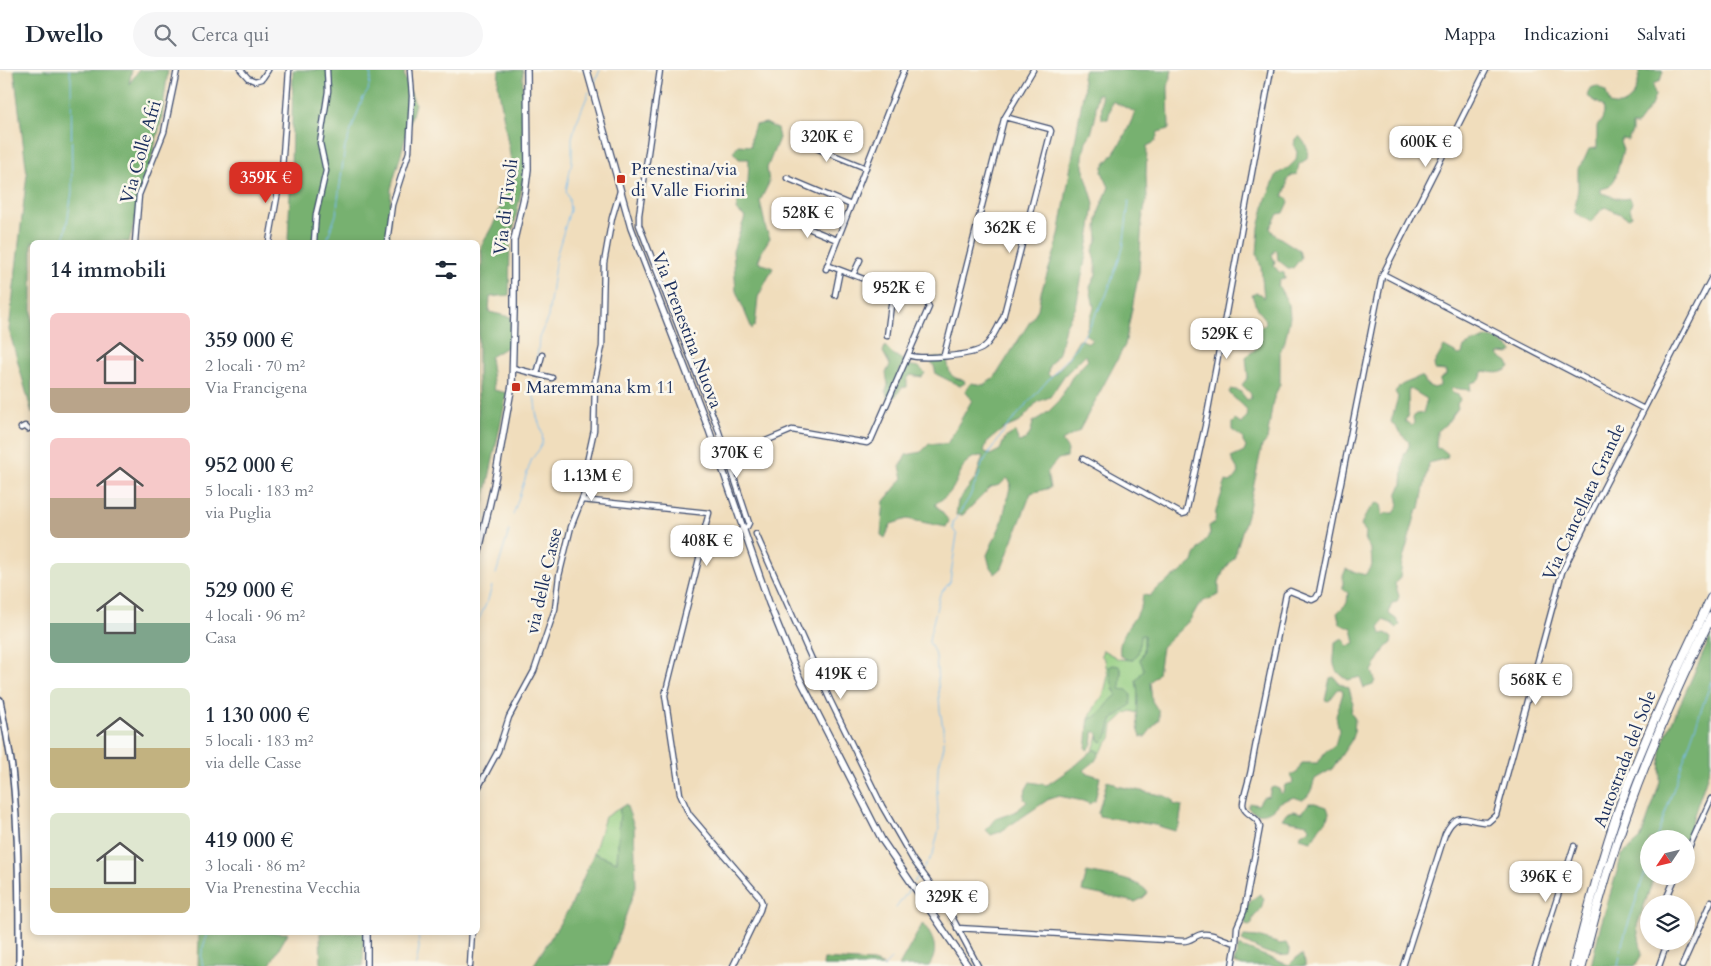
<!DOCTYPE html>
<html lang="it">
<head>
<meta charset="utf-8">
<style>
	body { margin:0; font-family:Cardo,serif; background:#f6f6f7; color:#1f2937; height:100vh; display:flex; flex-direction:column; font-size:19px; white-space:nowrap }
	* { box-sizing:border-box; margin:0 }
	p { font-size:16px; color:#747a83 }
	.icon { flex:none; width:28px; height:28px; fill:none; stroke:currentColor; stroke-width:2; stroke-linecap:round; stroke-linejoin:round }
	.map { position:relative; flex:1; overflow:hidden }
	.sheet { position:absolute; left:30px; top:170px; width:450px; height:695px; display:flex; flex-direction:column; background:#fff; border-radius:8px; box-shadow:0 2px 8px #0003 }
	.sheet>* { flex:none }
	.needle { width:32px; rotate:235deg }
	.controls { position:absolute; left:1640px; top:760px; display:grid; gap:10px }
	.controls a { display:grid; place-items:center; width:55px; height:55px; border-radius:50%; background:#fff; box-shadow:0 2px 8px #0003; font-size:25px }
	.price { position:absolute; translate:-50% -42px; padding:0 11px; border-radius:10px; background:#fff; color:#222; font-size:16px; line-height:32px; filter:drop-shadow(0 1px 2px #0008) }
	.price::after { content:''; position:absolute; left:50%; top:30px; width:15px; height:11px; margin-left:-8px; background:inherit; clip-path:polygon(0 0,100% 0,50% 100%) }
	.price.active { background:#d93025; color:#fff }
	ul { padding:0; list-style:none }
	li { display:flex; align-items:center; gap:15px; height:125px; padding:0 20px }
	li span { display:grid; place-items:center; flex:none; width:140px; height:100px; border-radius:8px; color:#555 }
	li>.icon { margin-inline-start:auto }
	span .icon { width:60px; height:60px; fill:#fffc; stroke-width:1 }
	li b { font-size:21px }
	h2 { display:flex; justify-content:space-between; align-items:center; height:60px; padding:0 20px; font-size:21px }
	header { display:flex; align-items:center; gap:30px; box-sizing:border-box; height:70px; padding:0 25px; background:#fff; border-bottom:1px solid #e0e1e3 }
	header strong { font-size:24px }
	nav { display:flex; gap:28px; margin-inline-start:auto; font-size:18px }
	.search { width:350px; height:45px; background:#f6f6f7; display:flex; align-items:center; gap:12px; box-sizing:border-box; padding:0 18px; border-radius:28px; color:#747a83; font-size:19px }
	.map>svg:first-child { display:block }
	.green { fill:#94ce82; stroke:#587e70 }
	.forest { fill:#77b170; stroke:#497067; fill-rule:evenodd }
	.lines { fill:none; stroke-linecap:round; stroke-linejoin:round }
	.stream { stroke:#7abdf0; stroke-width:1 }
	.minor-casing { stroke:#3b496c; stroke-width:7 }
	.tertiary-casing { stroke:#3b496c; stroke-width:8 }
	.secondary-casing { stroke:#3b496c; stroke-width:8 }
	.motorway-casing { stroke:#3b496c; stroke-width:10 }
	.minor { stroke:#fff; stroke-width:4.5 }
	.tertiary { stroke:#fff; stroke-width:5 }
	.secondary { stroke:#fff; stroke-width:5.5 }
	.motorway { stroke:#fff; stroke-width:8 }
	.poi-dot { fill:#c8321e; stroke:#fbf7ec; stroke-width:2 }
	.labels { text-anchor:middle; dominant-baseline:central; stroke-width:5; stroke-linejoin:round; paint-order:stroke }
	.street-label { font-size:18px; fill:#1b2f5e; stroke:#fbf7ec }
	.poi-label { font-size:18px; fill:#1b2f5e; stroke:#fbf7ec; text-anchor:start }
</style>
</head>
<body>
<header>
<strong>Dwello</strong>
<div class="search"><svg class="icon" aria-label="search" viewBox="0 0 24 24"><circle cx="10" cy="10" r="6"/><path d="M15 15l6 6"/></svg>Cerca qui</div>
<nav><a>Mappa</a><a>Indicazioni</a><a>Salvati</a></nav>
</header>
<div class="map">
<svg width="1711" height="896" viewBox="0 0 1711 896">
	<rect width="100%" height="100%" fill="#fbf7ec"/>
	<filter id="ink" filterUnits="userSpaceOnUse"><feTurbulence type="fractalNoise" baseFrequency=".02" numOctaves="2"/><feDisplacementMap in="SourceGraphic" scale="10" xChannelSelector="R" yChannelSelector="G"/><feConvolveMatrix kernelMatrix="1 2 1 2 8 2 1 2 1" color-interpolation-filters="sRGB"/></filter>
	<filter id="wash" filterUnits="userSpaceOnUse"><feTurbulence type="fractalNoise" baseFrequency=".0096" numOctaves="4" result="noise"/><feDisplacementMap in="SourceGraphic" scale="20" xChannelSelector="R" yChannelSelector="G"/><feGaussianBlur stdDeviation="1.12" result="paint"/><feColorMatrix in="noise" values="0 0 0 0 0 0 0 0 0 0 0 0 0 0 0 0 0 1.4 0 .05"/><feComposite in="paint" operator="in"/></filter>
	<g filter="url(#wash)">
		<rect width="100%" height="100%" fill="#f0ddbc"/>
		<!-- green -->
		<path class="green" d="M 1141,564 L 1144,565 L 1144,580 L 1140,590 L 1144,599 L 1136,611 C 1139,622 1137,632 1138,643 L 1131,641 L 1126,643 L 1113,655 L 1111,668 L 1099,684 L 1097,680 L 1093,680 L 1098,666 L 1100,671 L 1109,663 L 1112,650 L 1121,644 L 1119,615 L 1121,602 L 1113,619 L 1117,625 L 1098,646 L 1089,649 L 1098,631 L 1103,627 L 1108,606 L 1105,590 L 1101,585 L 1103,580 L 1119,589 L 1133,590 Z
			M 620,738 L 617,792 L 594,783 L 605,747 Z"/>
		<!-- forest -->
		<path class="forest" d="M 14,0 L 132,0 L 129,14 L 139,0 L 168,0 L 161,52 L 129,172 L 32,172 L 32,343 L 9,260 L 27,104 Z
			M 293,0 L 405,0 L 404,6 L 415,34 L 391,119 L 389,172 L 288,172 L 291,99 Z
			M 499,0 L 523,0 L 522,45 L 525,91 L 523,113 L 510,175 L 509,225 L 490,227 L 489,242 L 511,247 L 510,275 L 490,287 L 494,320 L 507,323 L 478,460 L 478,225 L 482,193 L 481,177 L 496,149 L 511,104 L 511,91 L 498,15 Z
			M 1085,0 L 1172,0 L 1168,17 L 1169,59 L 1158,62 L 1155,72 L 1147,76 L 1146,105 L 1147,127 L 1142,150 L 1139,202 L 1125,275 L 1079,361 L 1062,371 L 1068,380 L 1067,387 L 1058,389 L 1047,402 L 1050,418 L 1031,423 L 1002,498 L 995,504 L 990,497 L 987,485 L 1002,452 L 1011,413 L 1007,408 L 1000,415 L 991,417 L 963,445 L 956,445 L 958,431 L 976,408 L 983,386 C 962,385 961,407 951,421 C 947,427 940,430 935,434 L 949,451 L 946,457 L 907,449 L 891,454 L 885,468 L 881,465 L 884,431 L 903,408 L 900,397 L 906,385 L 921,382 L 929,374 L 947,374 L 972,330 L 965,321 L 971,313 L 984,315 L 995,307 L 1038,239 L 1041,222 L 1056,178 L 1060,160 L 1084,19 L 1082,6 ZM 1097,24 L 1101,24 L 1102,49 L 1108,49 L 1112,31 L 1135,42 C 1127,62 1118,81 1103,96 L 1102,102 L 1109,117 L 1099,141 L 1097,158 L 1098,169 L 1093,180 L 1096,192 L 1096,205 L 1090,217 L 1094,238 L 1085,264 L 1092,269 L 1089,273 L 1079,269 L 1065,293 L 1051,307 L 1048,304 L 1049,296 L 1059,283 L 1065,257 L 1076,237 L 1091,158 L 1094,133 L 1083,97 L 1083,86 L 1086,71 L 1091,64 L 1095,49 ZM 1085,285 L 1088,290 L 1072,307 L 1059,331 L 1048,342 L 1033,352 C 1031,362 1030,369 1019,372 L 1015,362 L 1005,368 L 1000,380 L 990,385 L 984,381 L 987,372 L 1003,359 L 1020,352 L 1037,332 L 1050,327 L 1064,306 Z
			M 1639,0 L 1662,0 L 1663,1 L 1660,11 L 1653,14 L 1655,26 L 1651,36 L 1637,55 L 1632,55 L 1632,62 L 1628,70 L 1622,69 L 1620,72 L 1623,80 L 1615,109 L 1609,117 L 1601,119 L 1601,123 C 1611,125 1618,131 1629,128 L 1632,132 L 1630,138 L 1632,146 L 1629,148 L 1605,137 L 1602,139 L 1591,152 L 1575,143 L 1575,137 L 1578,119 L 1578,98 L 1584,90 L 1589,79 L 1597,78 L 1597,56 C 1603,50 1605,44 1603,36 L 1587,26 L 1590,18 L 1597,16 L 1606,22 L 1610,34 C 1631,41 1640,17 1639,0 Z
			M 766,53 L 777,59 L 779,68 L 767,98 L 769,113 L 760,131 L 766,159 L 770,168 L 763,179 L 758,192 L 773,198 L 758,227 L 755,256 L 752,259 L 736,221 L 733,181 L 745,147 L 736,140 L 738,129 L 748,113 L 749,89 L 739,89 L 733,82 L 738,75 L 751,76 L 751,67 L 755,55 Z
			M 1299,66 C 1306,74 1309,78 1307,89 L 1299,94 L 1297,104 L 1292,105 L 1287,110 L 1287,116 L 1283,127 L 1287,128 L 1289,132 L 1284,143 L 1278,144 L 1270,158 L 1274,164 L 1299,180 L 1301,188 L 1293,198 L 1288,198 L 1278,190 L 1277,181 L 1275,180 L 1272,185 L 1275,192 L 1274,196 L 1279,202 L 1284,203 L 1285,209 L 1280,209 L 1278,215 L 1289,235 L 1290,247 L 1285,271 L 1280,281 L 1280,314 L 1273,331 L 1267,370 L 1262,376 L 1249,438 L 1238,475 L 1234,488 L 1224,500 L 1219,512 L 1219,525 L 1204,531 L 1198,536 L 1190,550 L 1162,577 L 1158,604 L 1150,612 L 1152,631 L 1159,642 L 1159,649 L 1145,667 L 1141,667 C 1133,650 1141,629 1136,611 L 1144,599 L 1140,590 L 1144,580 L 1144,565 L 1141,565 C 1137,575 1143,580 1133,590 L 1126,589 L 1120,585 C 1117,566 1133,553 1141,537 C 1142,534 1142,529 1143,525 L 1150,526 L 1156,519 L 1180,503 L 1193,492 L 1195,485 L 1210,464 L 1209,456 L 1215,452 L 1216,441 L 1226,411 L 1230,412 L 1237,406 L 1239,402 L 1231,388 L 1244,382 L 1246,377 L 1243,372 L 1243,368 L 1232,360 L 1232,353 L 1235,350 L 1241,354 L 1248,345 C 1246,333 1235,332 1229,322 L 1231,319 L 1240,321 L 1247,330 L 1251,328 L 1251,324 L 1242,315 L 1248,307 L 1246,287 L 1259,276 C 1255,263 1237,260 1225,258 L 1225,255 L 1229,254 L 1231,251 L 1228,245 L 1229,241 L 1255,261 L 1261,256 L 1265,255 L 1266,251 L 1255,234 L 1252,225 L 1256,223 L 1260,224 L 1264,228 L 1261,197 L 1257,184 L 1259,158 L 1266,129 L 1277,104 L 1288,98 L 1296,90 L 1297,82 L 1294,76 L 1295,69 Z
			M 1488,267 L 1497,269 L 1513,281 L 1509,284 L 1501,283 L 1498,285 L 1508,292 L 1510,297 C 1501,305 1494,303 1483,301 L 1480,310 L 1471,313 L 1470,320 L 1451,318 L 1452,323 L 1458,325 L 1460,330 L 1457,334 L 1458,338 L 1447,353 L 1437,362 L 1436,378 L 1442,379 L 1448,384 L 1447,388 L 1429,393 L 1420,438 L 1416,443 L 1402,493 L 1400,507 L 1395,514 L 1399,526 L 1397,532 L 1392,533 L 1389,544 L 1396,549 L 1400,555 L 1397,558 L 1391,553 L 1383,550 L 1379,558 L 1381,564 L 1386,563 L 1392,568 L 1391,574 L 1386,577 L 1372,601 L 1375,610 L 1373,615 L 1364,618 L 1360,607 L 1348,610 C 1328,597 1335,593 1335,572 L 1343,568 L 1347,576 L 1355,574 L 1352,558 L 1340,554 L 1337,543 L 1347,533 L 1348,523 L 1343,519 L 1343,506 L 1346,499 L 1365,505 L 1372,495 L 1371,480 L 1365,471 L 1366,462 L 1361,456 C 1364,447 1369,438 1377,433 L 1381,434 L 1383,446 L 1386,443 L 1394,443 L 1399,436 L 1397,425 L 1402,414 L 1404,385 L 1409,376 L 1409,372 L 1391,352 L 1398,327 L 1395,322 C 1402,311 1408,314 1418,307 L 1423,307 L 1427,315 L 1434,318 L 1440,316 L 1440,309 L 1446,305 L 1446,301 L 1435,300 L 1434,294 L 1444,277 L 1459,285 L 1462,284 L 1464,277 C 1472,272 1480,271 1488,267 ZM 1409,318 L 1427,329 L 1423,343 L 1417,344 L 1413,347 L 1414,353 L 1412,356 L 1405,351 C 1412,340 1406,329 1409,318 Z
			M 885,276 L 893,284 L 904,291 L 889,327 L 887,327 L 886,321 L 888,315 L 886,303 L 890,295 L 883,282 Z
			M 947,287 C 949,301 948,308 964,310 L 965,313 L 960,316 L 936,304 L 934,296 L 931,292 L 925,291 L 926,289 Z
			M 906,295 L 919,297 L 925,303 L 922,307 L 910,305 L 907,310 L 907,317 L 901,318 L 897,325 L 892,328 Z
			M 1711,566 L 1711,694 L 1686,769 L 1649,769 L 1649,806 L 1656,806 L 1652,813 L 1637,856 L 1642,884 L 1635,896 L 1591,896 L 1600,858 L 1622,785 L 1640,770 L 1655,728 L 1660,711 L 1661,680 L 1665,667 Z
			M 1113,595 L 1119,596 L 1121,602 L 1120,619 L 1127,620 L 1131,624 L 1131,635 L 1112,650 L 1107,668 L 1102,672 L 1100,671 L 1097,662 L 1093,662 C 1093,669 1093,676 1087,680 L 1086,678 C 1088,668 1087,657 1089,649 C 1105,645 1105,633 1117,625 C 1111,616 1111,608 1109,597 Z
			M 1334,607 L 1339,613 L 1349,618 L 1353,633 L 1351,642 L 1355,649 L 1354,662 L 1351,671 L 1332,699 L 1315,709 C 1312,717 1311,726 1302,730 L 1294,727 L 1278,733 C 1272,743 1258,748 1248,738 L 1250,733 L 1258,735 L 1263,727 L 1269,726 L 1271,718 L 1274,717 L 1279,719 L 1281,724 L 1283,722 L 1285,715 L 1293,713 L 1291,705 L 1298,701 L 1302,693 L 1318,693 L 1325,682 L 1335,675 L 1339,661 L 1336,646 L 1343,623 L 1342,619 L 1338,619 L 1329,631 L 1325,630 L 1330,608 Z
			M 1093,680 L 1097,680 L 1099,684 L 1095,691 L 1084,700 L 1087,703 L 1100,707 L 1095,731 L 1090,734 L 1083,731 L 1059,726 L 1049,729 L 1000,762 L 991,765 L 986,760 L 995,749 L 1015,742 L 1027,732 L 1024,729 L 1026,719 L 1030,712 L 1047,715 L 1076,695 Z
			M 1107,711 L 1114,713 L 1117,716 L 1165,726 L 1173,730 L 1173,734 L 1182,736 L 1179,756 L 1175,761 L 1155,755 L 1099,746 L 1098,743 Z
			M 1309,733 L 1315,733 L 1327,737 L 1329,743 L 1326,752 C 1317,757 1318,764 1311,771 L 1300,768 L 1301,764 L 1309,760 L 1310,757 L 1307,754 L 1282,749 L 1286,743 L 1293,741 L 1302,743 Z
			M 626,734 L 634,756 L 636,816 L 608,896 L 533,896 L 572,834 L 594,783 L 617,792 L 620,738 Z
			M 1087,802 C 1103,806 1139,808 1148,823 L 1143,828 L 1135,832 L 1082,821 Z
			M 1260,824 L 1264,828 L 1261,839 L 1253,848 L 1252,854 L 1249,856 L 1246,855 C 1241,840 1248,832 1260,824 Z
			M 923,853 C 933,868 940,879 929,896 L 899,896 Z
			M 199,863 L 199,862 L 288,863 L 269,896 L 198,896 Z
			M 320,863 L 364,863 L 363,896 L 321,896 Z
			M 1244,866 L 1258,867 L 1280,874 L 1286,873 L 1290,881 L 1289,885 C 1273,888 1256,878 1242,871 Z
			M 1239,876 L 1289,895 L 1296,888 L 1302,885 L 1305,892 L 1305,896 L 1243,896 L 1234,893 Z
			M 824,889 L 873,892 L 885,896 L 823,896 Z"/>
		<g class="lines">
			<!-- stream -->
			<path class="stream" d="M 594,14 L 600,0
				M 64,172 L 72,122 L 71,8 L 69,0
				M 326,172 L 336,145 L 345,77 L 363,28 L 368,21 L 371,6 L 368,0
				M 533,300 L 538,282 L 539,268 L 548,247 L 556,187 L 570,140 L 569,129 L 566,121 L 572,91 L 572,68 L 575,56 L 589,22
				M 513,445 L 531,391 C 533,386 538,382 540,378 C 546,367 540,357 537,347 C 535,339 536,331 533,323
				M 496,504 L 509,461
				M 478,551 L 488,530 L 492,516
				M 1656,769 L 1711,612
				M 923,799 L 933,784 L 939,759 L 937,724 L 938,699 L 944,676 L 943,658 L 940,640 L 936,586 L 929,572 L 930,565 L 940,524 L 950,512 L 951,504 L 957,465 L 953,459 L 953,453 L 969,428 L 979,405 L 982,394 L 1006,358 L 1076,278 L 1088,259 L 1106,226 L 1123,178 L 1129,131
				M 914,812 L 920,803
				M 896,838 L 911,817
				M 203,896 C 199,884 204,873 209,862
				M 416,896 L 419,878 L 418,862
				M 884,896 L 891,889
				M 1618,896 L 1623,870 L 1649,790"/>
		</g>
	</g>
	<g filter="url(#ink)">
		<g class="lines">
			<defs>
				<path id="minor" d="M 241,0 L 248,8 L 255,11 L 262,9 L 268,0
					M 660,0 L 639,145 L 639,155 L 717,356 L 749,453 L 747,457 L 708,477 L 700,485 L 665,625 L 680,724 L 689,744 L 759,826 L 762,833 L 760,840 L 733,896
					M 796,70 L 866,98
					M 787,108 L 851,135
					M 786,149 L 837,170
					M 135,172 L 139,125 L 164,62 L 177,0
					M 269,172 L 282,99 L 289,0
					M 314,172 L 316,144 L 326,101 L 320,73 L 328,21 L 327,0
					M 387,172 L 392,135 L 409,82 L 412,26 L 410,0
					M 826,199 L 904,0
					M 1383,204 L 1644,339
					M 853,205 L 860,190
					M 835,225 L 840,200
					M 906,225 L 912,210
					M 887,266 L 893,220
					M 908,285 C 920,290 974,286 984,277 C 993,270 997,257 1003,248 L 1051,61 L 1050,59 L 1005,47
					M 944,285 L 1004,49 L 1033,0
					M 513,298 L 552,308
					M 537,304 L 542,285
					M 21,358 L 25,356 L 28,359
					M 727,387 L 792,360 L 867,373 L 871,370 L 929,237 L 927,233 L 827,195
					M 1083,389 L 1182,444 L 1186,443 L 1205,356 L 1271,0
					M 582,430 L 709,443 L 702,469 L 704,480
					M 756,464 L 830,630 L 882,736 L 913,790 L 944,832 L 978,896
					M 478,718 L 498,681 L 509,647 L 534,601 L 555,539 L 559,506 L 571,457 L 584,424 L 587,392 L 594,360 L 595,309 L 602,277 L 604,193 L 612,148 L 620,121
					M 1686,784 L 1711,729
					M 1664,834 L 1676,806
					M 957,858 L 1183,871 C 1191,871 1193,867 1199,865 C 1211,861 1224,871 1236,873 L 1237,857 L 1244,841 L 1260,757 C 1259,746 1243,745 1243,734 C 1244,723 1249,711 1251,700 C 1261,641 1275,583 1286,524 L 1290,521 L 1312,530 L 1316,528 L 1319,523 L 1382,206 L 1486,0
					M 1654,871 L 1664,876 L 1665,879 L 1659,896
					M 470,896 L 472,862
					M 1232,896 L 1236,873
					M 1403,896 L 1445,764 C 1458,737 1467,753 1488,752 L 1496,745 L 1562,502 L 1603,419 L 1711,209
					M 1535,896 L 1574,776
					M 1682,896 L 1711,831"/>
				<path id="tertiary" d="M 0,630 C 4,652 9,675 12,698 C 19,763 19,830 19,896"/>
				<path id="secondary" d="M 587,0 L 631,158 L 709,360 L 769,533 L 799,607 L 882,770 L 968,896
					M 478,485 L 494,415 L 512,315 L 514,242 L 514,170 L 525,123 L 528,99 L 527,0
					M 367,896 L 367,862"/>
				<path id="motorway" d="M 1574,896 C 1587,843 1601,790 1619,738 C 1645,666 1678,597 1711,528
					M 1582,896 C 1595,844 1609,793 1627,743 C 1651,676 1680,611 1711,547"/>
			</defs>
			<!-- minor casing -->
			<use href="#minor" class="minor-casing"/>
			<!-- tertiary casing -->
			<use href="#tertiary" class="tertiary-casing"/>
			<!-- secondary casing -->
			<use href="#secondary" class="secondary-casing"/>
			<!-- motorway casing -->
			<use href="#motorway" class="motorway-casing"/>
			<!-- minor -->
			<use href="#minor" class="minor"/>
			<!-- tertiary -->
			<use href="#tertiary" class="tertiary"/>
			<!-- secondary -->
			<use href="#secondary" class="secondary"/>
			<!-- motorway -->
			<use href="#motorway" class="motorway"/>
		</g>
	</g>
	<!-- markers -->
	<g class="poi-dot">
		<rect x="616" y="104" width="10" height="10" rx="2.5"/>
		<rect x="511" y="312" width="10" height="10" rx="2.5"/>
	</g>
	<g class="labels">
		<!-- street labels -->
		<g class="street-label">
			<text transform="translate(141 82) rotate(-74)">Via Colle Afri</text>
			<text transform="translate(506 137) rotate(-83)">Via di Tivoli</text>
			<text transform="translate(687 260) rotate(69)">Via Prenestina Nuova</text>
			<text transform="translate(1584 432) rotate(-65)">Via Cancellata Grande</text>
			<text transform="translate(544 511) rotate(-77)">via delle Casse</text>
			<text transform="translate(1625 689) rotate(-69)">Autostrada del Sole</text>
		</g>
		<!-- poi labels -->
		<g class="poi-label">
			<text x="631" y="99">Prenestina/via<tspan x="631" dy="21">di Valle Fiorini</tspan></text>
			<text x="526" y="317">Maremmana km 11</text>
		</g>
	</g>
</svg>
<div class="controls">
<a><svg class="needle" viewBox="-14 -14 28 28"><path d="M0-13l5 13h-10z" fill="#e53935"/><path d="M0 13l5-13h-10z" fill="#747a83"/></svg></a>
<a><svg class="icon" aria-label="layers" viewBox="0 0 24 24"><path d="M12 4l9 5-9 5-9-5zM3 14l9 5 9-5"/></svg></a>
</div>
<b class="price" style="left:827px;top:93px">320K €</b>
<b class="price" style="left:1426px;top:98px">600K €</b>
<b class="price active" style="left:266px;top:134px">359K €</b>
<b class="price" style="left:808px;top:169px">528K €</b>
<b class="price" style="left:1010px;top:184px">362K €</b>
<b class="price" style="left:899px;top:244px">952K €</b>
<b class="price" style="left:1227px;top:290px">529K €</b>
<b class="price" style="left:737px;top:409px">370K €</b>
<b class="price" style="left:592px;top:432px">1.13M €</b>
<b class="price" style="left:707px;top:497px">408K €</b>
<b class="price" style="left:841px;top:630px">419K €</b>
<b class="price" style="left:1536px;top:636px">568K €</b>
<b class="price" style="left:1546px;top:833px">396K €</b>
<b class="price" style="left:952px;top:853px">329K €</b>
<section class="sheet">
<h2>14 immobili<svg class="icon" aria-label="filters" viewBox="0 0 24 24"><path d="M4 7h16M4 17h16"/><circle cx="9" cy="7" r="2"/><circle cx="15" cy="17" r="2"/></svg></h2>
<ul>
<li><span style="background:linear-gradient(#f6c9c9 75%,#b9a48a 0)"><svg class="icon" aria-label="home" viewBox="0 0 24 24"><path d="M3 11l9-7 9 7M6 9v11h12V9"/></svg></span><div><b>359 000 €</b><p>2 locali · 70 m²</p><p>Via Francigena</p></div></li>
<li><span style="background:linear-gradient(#f6c9c9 60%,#b9a48a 0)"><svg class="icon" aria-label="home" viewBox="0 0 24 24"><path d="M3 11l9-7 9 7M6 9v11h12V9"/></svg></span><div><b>952 000 €</b><p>5 locali · 183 m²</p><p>via Puglia</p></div></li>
<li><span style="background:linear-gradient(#dfe7d0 60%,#7fa58c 0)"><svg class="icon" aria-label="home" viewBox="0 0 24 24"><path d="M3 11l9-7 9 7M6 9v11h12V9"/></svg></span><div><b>529 000 €</b><p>4 locali · 96 m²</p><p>Casa</p></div></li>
<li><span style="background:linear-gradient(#dfe7d0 60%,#c2b280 0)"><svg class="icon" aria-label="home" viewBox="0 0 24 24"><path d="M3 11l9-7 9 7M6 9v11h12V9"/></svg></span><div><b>1 130 000 €</b><p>5 locali · 183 m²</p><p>via delle Casse</p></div></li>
<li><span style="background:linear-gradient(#dfe7d0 75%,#c2b280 0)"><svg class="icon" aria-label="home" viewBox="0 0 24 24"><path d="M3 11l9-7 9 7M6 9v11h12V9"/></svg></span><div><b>419 000 €</b><p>3 locali · 86 m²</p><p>Via Prenestina Vecchia</p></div></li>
</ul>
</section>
</div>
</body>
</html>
